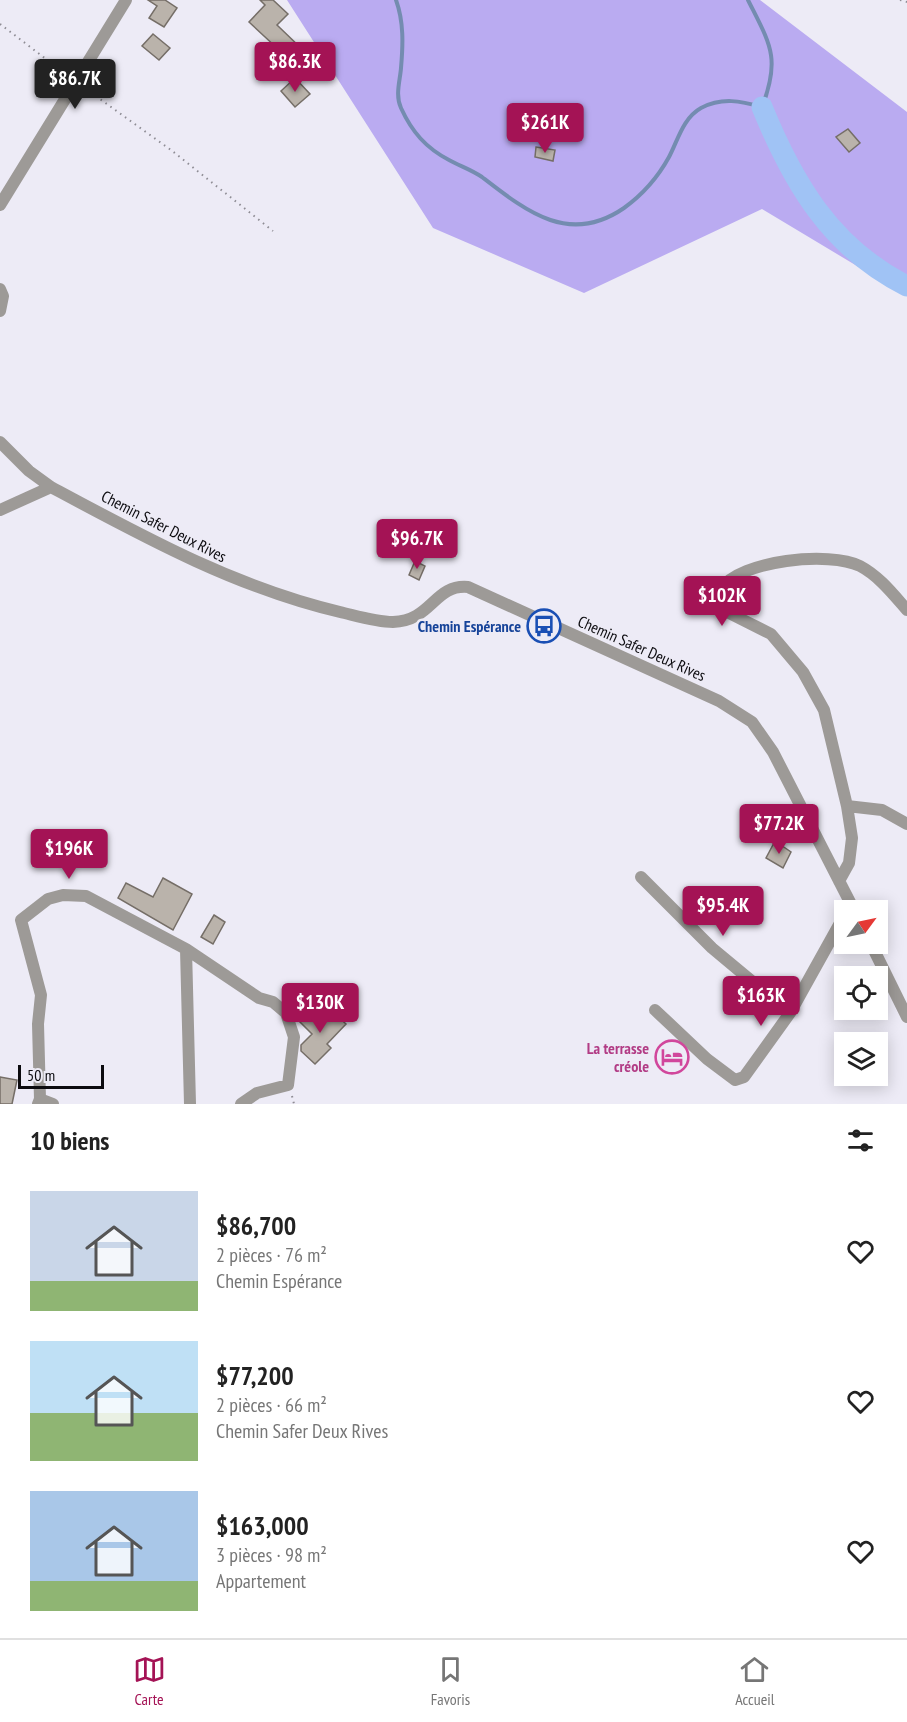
<!DOCTYPE html>
<html lang="fr">
<head>
<meta charset="utf-8">
<style>
	body { margin:0; font-family:"PT Sans Narrow",sans-serif; background:#f6f6f6; color:#222; height:100vh; display:flex; flex-direction:column; font-size:22px; white-space:nowrap }
	* { box-sizing:border-box; margin:0 }
	p { font-size:20px; color:#767676 }
	.icon { flex:none; width:33px; height:33px; fill:none; stroke:currentColor; stroke-width:2; stroke-linecap:round; stroke-linejoin:round }
	.map { position:relative; height:1104px; overflow:hidden }
	.drawer { display:flex; flex-direction:column; background:#fff; flex:1 }
	.drawer>* { flex:none }
	.needle { width:39px; rotate:57deg }
	.tools { position:absolute; left:834px; top:900px; display:grid; gap:12px }
	.tools a { display:grid; place-items:center; width:54px; height:54px; border-radius:0px; background:#fff; box-shadow:0 3px 15px #0003; font-size:30px }
	.scale { position:absolute; left:18px; bottom:15px; width:86px; box-sizing:border-box; padding-left:6px; border:3px solid #0c0b0f; border-top:0; font-size:16px; line-height:21px; white-space:nowrap; color:#0c0b0f; -webkit-text-stroke:4px #edebf6; paint-order:stroke }
	.price { position:absolute; translate:-50% -51px; padding:0 14px; border-radius:6px; background:#a41355; color:#fff; font-size:20px; line-height:39px; filter:drop-shadow(0 2px 3px #0008) }
	.price::after { content:''; position:absolute; left:50%; top:36px; width:18px; height:14px; margin-left:-9px; background:inherit; clip-path:polygon(0 0,100% 0,50% 100%) }
	.price.selected { background:#222; color:#fff }
	ul { padding:0; list-style:none }
	li { display:flex; align-items:center; gap:18px; height:150px; padding:0 30px }
	li span { display:grid; place-items:center; flex:none; width:168px; height:120px; border-radius:0px; color:#555 }
	li>.icon { margin-inline-start:auto }
	span .icon { width:72px; height:72px; fill:#fffc; stroke-width:1 }
	li b { font-size:26px }
	h2 { display:flex; justify-content:space-between; align-items:center; height:72px; padding:0 30px; font-size:26px }
	.menu { display:flex; justify-content:space-around; align-items:center; height:84px; border-top:2px solid #e0e0e0; background:#fff; font-size:16px; color:#767676 }
	.menu a { display:grid; justify-items:center; gap:3px }
	.menu .selected { color:#a41355 }
	.map>svg:first-child { display:block }
	.forest { fill:#baabf1 }
	.lines { fill:none; stroke-linecap:round; stroke-linejoin:round }
	.stream { stroke:#748cb0; stroke-width:4 }
	.river { stroke:#a0c3f5; stroke-width:21 }
	.building { fill:#bab3ab; stroke:#756e67; stroke-width:1.5 }
	.path { stroke:#8e8c94; stroke-width:2; stroke-dasharray:1.5 4.5; stroke-linecap:butt }
	.minor { stroke:#9d9a97; stroke-width:12 }
	.labels { text-anchor:middle; dominant-baseline:central; stroke-width:5; stroke-linejoin:round; paint-order:stroke }
	.street-label { font-size:16px; fill:#0c0b0f; stroke:#edebf6 }
	.transit-label { font-size:16px; font-weight:bold; fill:#164399; stroke:#edebf6; text-anchor:end }
	.hotel-label { font-size:16px; font-weight:bold; fill:#b23c85; stroke:#edebf6; text-anchor:end }
</style>
</head>
<body>
<div class="map">
<svg width="907" height="1104" viewBox="0 0 907 1104">
	<rect width="100%" height="100%" fill="#edebf6"/>
	<!-- forest -->
	<path class="forest" d="M 287,0 L 760,0 L 907,112 L 907,296 L 762,209 L 584,293 L 433,228 Z"/>
	<g class="lines">
		<!-- stream -->
		<path class="stream" d="M 396,0 C 404,22 403,45 401,68 C 400,81 395,95 401,108 C 412,132 426,148 449,160 C 460,166 472,170 482,177 C 526,211 569,246 624,208 C 642,195 658,177 669,157 C 678,140 683,118 701,108 C 722,97 741,101 762,107 C 781,58 770,44 748,0"/>
		<!-- river -->
		<path class="river" d="M 762,107 C 793,183 831,248 907,286"/>
	</g>
	<!-- building -->
	<path class="building" d="M 148,0 L 165,0 L 177,8 L 164,27 L 149,18 L 157,6 Z
		M 260,0 L 273,0 L 288,14 L 277,25 L 303,50 L 292,62 L 249,22 L 265,5 Z
		M 153,34 L 170,48 L 159,60 L 142,46 Z
		M 295,78 L 310,94 L 295,107 L 281,91 Z
		M 848,129 L 860,143 L 849,152 L 836,137 Z
		M 536,147 L 555,150 L 553,161 L 535,157 Z
		M 415,561 L 425,566 L 419,580 L 409,575 Z
		M 775,841 L 791,852 L 783,868 L 766,858 Z
		M 163,878 L 192,894 L 173,930 L 118,898 L 126,883 L 153,897 Z
		M 214,915 L 225,922 L 213,944 L 201,937 Z
		M 316,1011 L 325,1021 L 333,1012 L 346,1024 L 327,1044 L 331,1048 L 315,1064 L 301,1051 L 301,1045 L 312,1034 L 299,1021 L 309,1012 L 312,1015 Z
		M 0,1077 L 17,1080 L 12,1104 L 0,1104 Z"/>
	<g class="lines">
		<!-- path -->
		<path class="path" d="M 900,0 L 907,2
			M 0,24 L 67,75
			M 86,89 L 171,150 L 273,231
			M 292,1096 L 294,1104"/>
		<!-- minor -->
		<path class="minor" d="M 0,205 L 126,0
			M 0,289 L 3,296 L 0,311
			M 0,442 L 29,471 L 51,487 C 144,537 237,588 340,612 C 357,616 376,622 393,622 C 432,621 434,584 468,587 L 719,701 L 752,722 L 773,752 L 854,910
			M 0,510 L 51,487
			M 847,806 L 882,810 L 907,824
			M 641,877 L 712,948 L 790,1013
			M 839,881 L 849,863 L 852,838 L 847,806 L 824,710 L 803,672 L 771,634 L 727,612 L 722,604 L 721,589 C 740,560 830,551 860,566 C 879,576 893,594 907,610
			M 871,944 L 907,1017
			M 186,949 L 190,1104
			M 655,1010 L 707,1059 L 735,1080 L 744,1077 L 790,1013 L 844,916
			M 40,1099 L 38,1024 L 41,995 L 21,920 L 48,899 L 63,895 L 86,896 L 186,949 L 259,998 L 273,1002 L 286,1013 L 294,1037 L 288,1085 L 257,1093 L 241,1104
			M 38,1104 L 40,1099 L 53,1104"/>
	</g>
	<!-- icons -->
	<defs>
		<symbol id="bus-ring" viewBox="-11 -11 22 22"><circle r="9.5" fill="#edebf6" stroke="#1a4fb4" stroke-width="1.5"/><path d="M-5-6H5V4H4V6H2V4H-2V6H-4V4H-5ZM-3.5-4V0h7V-4ZM-3.5 1.2v1.5H-2V1.2ZM2 1.2v1.5H3.5V1.2Z" fill="#1a4fb4"/></symbol>
		<symbol id="hotel-ring" viewBox="-11 -11 22 22"><circle r="9.5" fill="#edebf6" stroke="#d1479c" stroke-width="1.5"/><path d="M-6-4.5h1.5V1H6V5H4.5V3h-9V5H-6ZM-4 0a1.8 1.8 0 1 1 3.6 0ZM.5 0V-2.5h3Q6-2.5 6 0Z" fill="#d1479c"/></symbol>
	</defs>
	<g fill-rule="evenodd">
		<use href="#bus-ring" x="525" y="607" width="38" height="38"/>
		<use href="#hotel-ring" x="653" y="1038" width="38" height="38"/>
	</g>
	<g class="labels">
		<!-- street labels -->
		<g class="street-label">
			<text transform="translate(164 526) rotate(27)">Chemin Safer Deux Rives</text>
			<text transform="translate(642 648) rotate(24)">Chemin Safer Deux Rives</text>
		</g>
		<!-- transit labels -->
		<g class="transit-label">
			<text x="521" y="626">Chemin Espérance</text>
		</g>
		<!-- hotel labels -->
		<g class="hotel-label">
			<text x="649" y="1048">La terrasse<tspan x="649" dy="18">créole</tspan></text>
		</g>
	</g>
</svg>
<div class="tools">
<a><svg class="needle" viewBox="-14 -14 28 28"><path d="M0-13l5 13h-10z" fill="#e53935"/><path d="M0 13l5-13h-10z" fill="#767676"/></svg></a>
<a><svg class="icon" aria-label="locate" viewBox="0 0 24 24"><circle cx="12" cy="12" r="6"/><path d="M12 2v4M12 18v4M2 12h4M18 12h4"/></svg></a>
<a><svg class="icon" aria-label="layers" viewBox="0 0 24 24"><path d="M12 4l9 5-9 5-9-5zM3 14l9 5 9-5"/></svg></a>
</div>
<div class="scale">50 m</div>
<b class="price" style="left:295px;top:93px">$86.3K</b>
<b class="price selected" style="left:75px;top:110px">$86.7K</b>
<b class="price" style="left:545px;top:154px">$261K</b>
<b class="price" style="left:417px;top:570px">$96.7K</b>
<b class="price" style="left:722px;top:627px">$102K</b>
<b class="price" style="left:779px;top:855px">$77.2K</b>
<b class="price" style="left:69px;top:880px">$196K</b>
<b class="price" style="left:723px;top:937px">$95.4K</b>
<b class="price" style="left:761px;top:1027px">$163K</b>
<b class="price" style="left:320px;top:1034px">$130K</b>
</div>
<section class="drawer">
<h2>10 biens<svg class="icon" aria-label="filters" viewBox="0 0 24 24"><path d="M4 7h16M4 17h16"/><circle cx="9" cy="7" r="2"/><circle cx="15" cy="17" r="2"/></svg></h2>
<ul>
<li><span style="background:linear-gradient(#c9d6e8 75%,#8fb573 0)"><svg class="icon" aria-label="home" viewBox="0 0 24 24"><path d="M3 11l9-7 9 7M6 9v11h12V9"/></svg></span><div><b>$86,700</b><p>2 pièces · 76 m²</p><p>Chemin Espérance</p></div><svg class="icon" aria-label="heart" viewBox="0 0 24 24"><path d="M12 20l-8-8c-3-5 5-10 8-4 3-6 11-1 8 4z"/></svg></li>
<li><span style="background:linear-gradient(#bfe0f5 60%,#8fb573 0)"><svg class="icon" aria-label="home" viewBox="0 0 24 24"><path d="M3 11l9-7 9 7M6 9v11h12V9"/></svg></span><div><b>$77,200</b><p>2 pièces · 66 m²</p><p>Chemin Safer Deux Rives</p></div><svg class="icon" aria-label="heart" viewBox="0 0 24 24"><path d="M12 20l-8-8c-3-5 5-10 8-4 3-6 11-1 8 4z"/></svg></li>
<li><span style="background:linear-gradient(#a9c7e8 75%,#8fb573 0)"><svg class="icon" aria-label="home" viewBox="0 0 24 24"><path d="M3 11l9-7 9 7M6 9v11h12V9"/></svg></span><div><b>$163,000</b><p>3 pièces · 98 m²</p><p>Appartement</p></div><svg class="icon" aria-label="heart" viewBox="0 0 24 24"><path d="M12 20l-8-8c-3-5 5-10 8-4 3-6 11-1 8 4z"/></svg></li>
</ul>
</section>
<nav class="menu">
<a class="selected"><svg class="icon" aria-label="map" viewBox="0 0 24 24"><path d="M3 6l6-2 6 2 6-2v14l-6 2-6-2-6 2zM9 4v14M15 6v14"/></svg>Carte</a>
<a><svg class="icon" aria-label="saved" viewBox="0 0 24 24"><path d="M7 4h10v16l-5-4-5 4z"/></svg>Favoris</a>
<a><svg class="icon" aria-label="home" viewBox="0 0 24 24"><path d="M3 11l9-7 9 7M6 9v11h12V9"/></svg>Accueil</a>
</nav>
</body>
</html>
